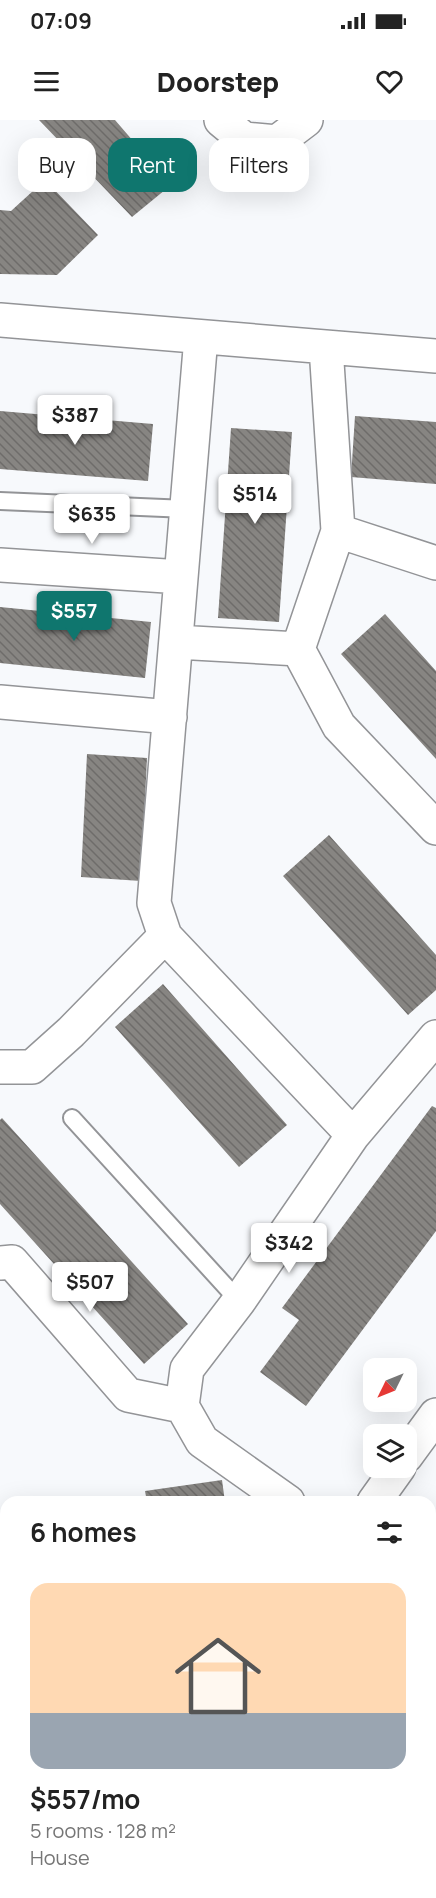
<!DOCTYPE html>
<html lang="en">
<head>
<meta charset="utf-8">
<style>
	body { margin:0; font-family:Manrope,sans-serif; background:#f6f6f6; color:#222; height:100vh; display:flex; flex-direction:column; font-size:22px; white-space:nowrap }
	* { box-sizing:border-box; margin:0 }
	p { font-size:20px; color:#767676 }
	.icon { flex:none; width:33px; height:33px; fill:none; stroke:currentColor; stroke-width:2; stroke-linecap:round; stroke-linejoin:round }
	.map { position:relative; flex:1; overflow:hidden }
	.panel { position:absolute; left:0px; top:1376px; width:436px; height:404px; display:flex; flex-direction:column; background:#fff; border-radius:18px 18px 0 0; box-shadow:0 6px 24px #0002 }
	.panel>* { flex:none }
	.guide { position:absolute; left:18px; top:18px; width:400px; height:54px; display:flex; gap:12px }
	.needle { width:39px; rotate:227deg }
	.buttons { position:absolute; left:363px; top:1238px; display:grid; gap:12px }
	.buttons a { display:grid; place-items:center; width:54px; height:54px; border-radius:12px; background:#fff; box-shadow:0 6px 24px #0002; font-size:30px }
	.price { position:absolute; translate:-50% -51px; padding:0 14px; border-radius:6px; background:#fff; color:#222; font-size:20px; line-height:39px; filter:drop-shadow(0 2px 3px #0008) }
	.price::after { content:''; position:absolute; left:50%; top:36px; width:18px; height:14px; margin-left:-9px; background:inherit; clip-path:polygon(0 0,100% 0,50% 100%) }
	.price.current { background:#0f766e; color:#fff }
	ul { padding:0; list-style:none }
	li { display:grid; align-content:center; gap:12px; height:318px; padding:0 30px }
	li+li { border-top:2px solid #e0e0e0 }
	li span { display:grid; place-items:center; height:186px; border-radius:18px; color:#555 }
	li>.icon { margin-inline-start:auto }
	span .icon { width:108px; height:108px; fill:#fffc; stroke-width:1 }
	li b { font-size:26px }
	h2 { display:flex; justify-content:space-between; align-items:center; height:72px; padding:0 30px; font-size:26px }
	.tag { padding:0 21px; border-radius:18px; background:#fff; box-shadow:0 6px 24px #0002; font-size:21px; line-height:54px }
	.tag.current { background:#0f766e; color:#fff }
	.status { display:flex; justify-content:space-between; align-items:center; height:42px; padding:0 30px; background:#fff; direction:ltr }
	.status svg { height:16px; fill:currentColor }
	header { display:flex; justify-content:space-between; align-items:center; height:78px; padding:0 30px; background:#fff; font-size:27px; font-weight:800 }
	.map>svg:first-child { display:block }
	.green { fill:#a7dea6 }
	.building { fill:url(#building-back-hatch) }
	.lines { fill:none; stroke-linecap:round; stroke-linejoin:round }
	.service-casing { stroke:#939497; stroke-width:20 }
	.minor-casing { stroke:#939497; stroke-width:36 }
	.secondary-casing { stroke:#939497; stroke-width:36 }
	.service { stroke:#fff; stroke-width:16 }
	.minor { stroke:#fff; stroke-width:33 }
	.secondary { stroke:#fff; stroke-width:33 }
</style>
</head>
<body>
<div class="status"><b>07:09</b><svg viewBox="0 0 49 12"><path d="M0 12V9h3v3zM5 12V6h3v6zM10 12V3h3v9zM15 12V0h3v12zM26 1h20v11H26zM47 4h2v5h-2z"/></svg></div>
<header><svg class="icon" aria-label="menu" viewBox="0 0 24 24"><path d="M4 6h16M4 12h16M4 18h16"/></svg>Doorstep<svg class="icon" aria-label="heart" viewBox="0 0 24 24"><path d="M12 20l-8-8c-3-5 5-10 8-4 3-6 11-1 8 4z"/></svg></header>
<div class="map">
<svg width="436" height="1778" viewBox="0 0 436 1778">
	<defs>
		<pattern id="building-back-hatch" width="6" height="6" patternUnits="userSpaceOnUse" patternTransform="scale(1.5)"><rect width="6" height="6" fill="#878582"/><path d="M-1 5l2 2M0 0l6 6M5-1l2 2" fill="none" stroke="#6e6c6a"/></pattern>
	</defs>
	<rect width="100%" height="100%" fill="#f7f9fc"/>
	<!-- green -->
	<path class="green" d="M 431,1510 L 436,1514 L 436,1778 L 244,1778 L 239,1773 L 430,1773 Z"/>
	<!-- building -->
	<path class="building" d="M 39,0 L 115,0 L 171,65 L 132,97 Z
		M 45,60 L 98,115 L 57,155 L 0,154 L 0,90 L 11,91 Z
		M 0,291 L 153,304 L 148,361 L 0,349 Z
		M 355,296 L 436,302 L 436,364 L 351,357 Z
		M 231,308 L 292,312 L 279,502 L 218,498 Z
		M 0,487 L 151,502 L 145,558 L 0,543 Z
		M 385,494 L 436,551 L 436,639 L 341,534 Z
		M 87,634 L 147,638 L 141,761 L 81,757 Z
		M 329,715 L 436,835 L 436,870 L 408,895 L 283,756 Z
		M 163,864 L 287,1005 L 239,1047 L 115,907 Z
		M 432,986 L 436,988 L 436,1111 L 306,1286 L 260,1252 L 299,1200 L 282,1188 Z
		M 2,998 L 188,1204 L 144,1244 L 0,1084 L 0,1000 Z
		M 222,1360 L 225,1382 L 147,1382 L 145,1371 Z
		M 6,1562 L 6,1636 L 5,1636 L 0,1605 L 0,1563 Z"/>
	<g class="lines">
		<defs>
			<path id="service" d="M 0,381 L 187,389
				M 72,998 L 239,1181"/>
			<path id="minor" d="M 221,0 L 244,19 L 277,22 L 306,0
				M 0,200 L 436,236
				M 326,227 L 338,411 L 298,529 L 339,606 L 436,708
				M 338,411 L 436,443
				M 0,445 L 181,457
				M 176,522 L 298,529
				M 0,582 L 170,597
				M 165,816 L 353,1015
				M 0,947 L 32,947 L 71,912 L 165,816 L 154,783 L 201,217
				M 0,1143 L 12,1142 L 128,1275 L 182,1286
				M 288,1382 L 202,1321 L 182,1286 L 187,1249 L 239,1181 L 353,1015 L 436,917"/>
			<path id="secondary" d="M 406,1336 L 436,1295
				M 374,1382 L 399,1347
				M 84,1778 L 88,1773"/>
		</defs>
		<!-- service casing -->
		<use href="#service" class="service-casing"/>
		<!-- minor casing -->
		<use href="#minor" class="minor-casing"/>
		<!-- secondary casing -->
		<use href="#secondary" class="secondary-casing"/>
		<!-- service -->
		<use href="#service" class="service"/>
		<!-- minor -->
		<use href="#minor" class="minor"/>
		<!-- secondary -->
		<use href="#secondary" class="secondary"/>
	</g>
</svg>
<div class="buttons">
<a><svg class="needle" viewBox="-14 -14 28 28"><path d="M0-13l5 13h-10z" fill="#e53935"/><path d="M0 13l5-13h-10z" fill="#767676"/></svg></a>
<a><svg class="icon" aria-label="layers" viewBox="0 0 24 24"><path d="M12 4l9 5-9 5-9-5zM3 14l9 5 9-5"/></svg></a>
</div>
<b class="price" style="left:75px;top:326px">$387</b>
<b class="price" style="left:255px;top:405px">$514</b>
<b class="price" style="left:92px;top:425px">$635</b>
<b class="price current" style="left:74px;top:522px">$557</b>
<b class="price" style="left:289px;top:1154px">$342</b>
<b class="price" style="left:90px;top:1193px">$507</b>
<div class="guide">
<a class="tag">Buy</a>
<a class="tag current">Rent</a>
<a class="tag">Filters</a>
</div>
<section class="panel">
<h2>6 homes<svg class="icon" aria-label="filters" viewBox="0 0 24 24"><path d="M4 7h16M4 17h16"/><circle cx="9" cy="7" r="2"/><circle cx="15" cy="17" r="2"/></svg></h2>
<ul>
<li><span style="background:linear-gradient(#ffd9b3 70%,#9aa5b1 0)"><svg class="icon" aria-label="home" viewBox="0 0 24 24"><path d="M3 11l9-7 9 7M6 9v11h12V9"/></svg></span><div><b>$557/mo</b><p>5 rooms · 128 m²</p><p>House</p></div></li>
</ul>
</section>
</div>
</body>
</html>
